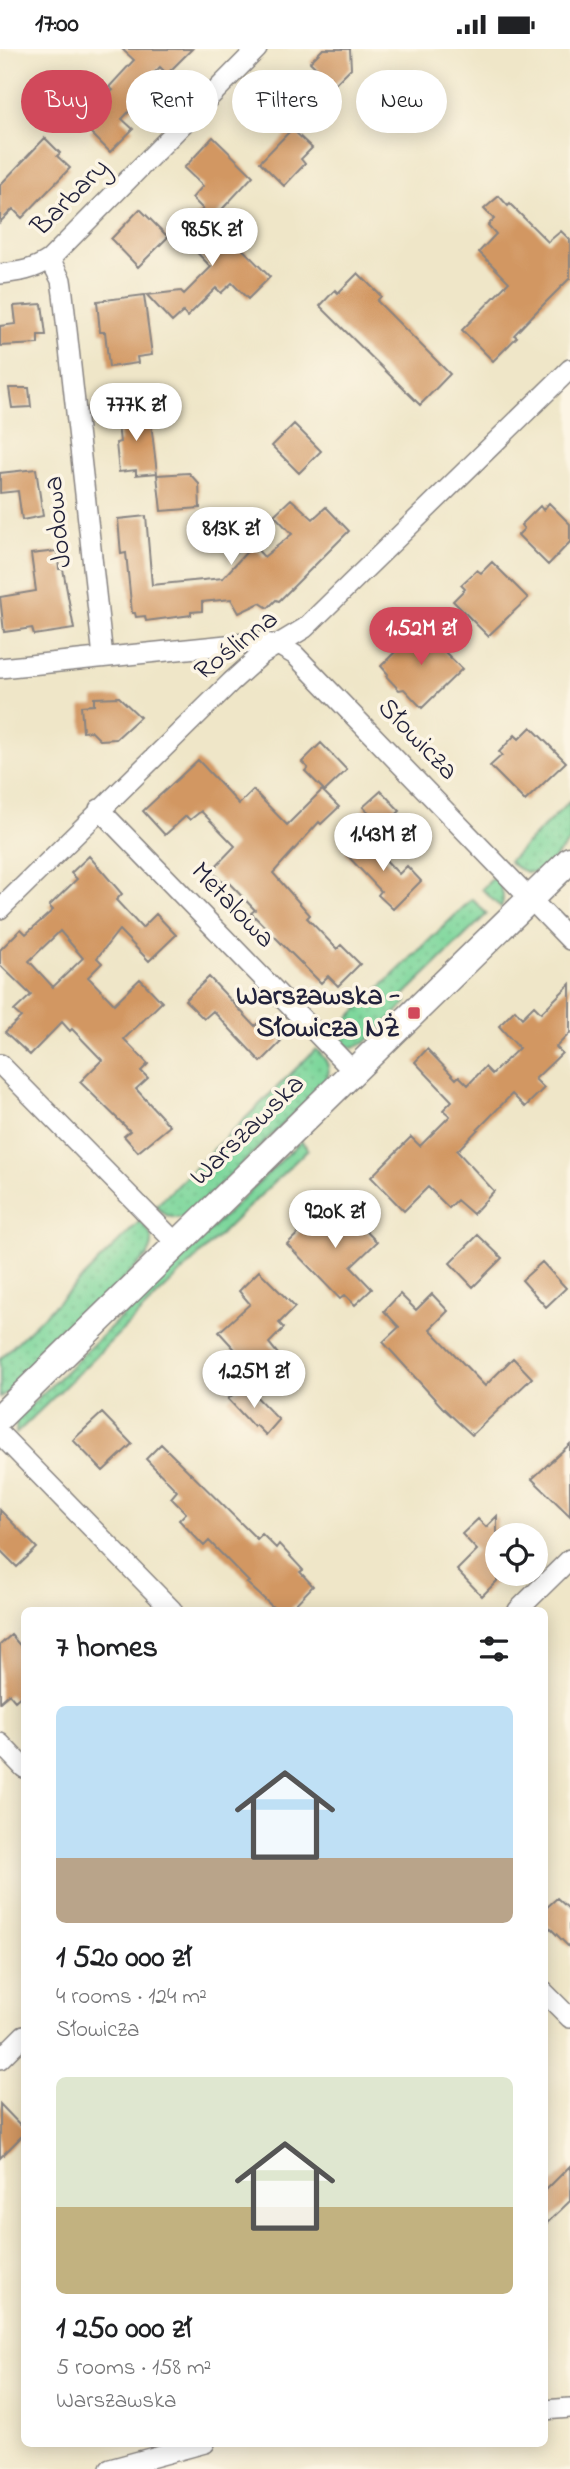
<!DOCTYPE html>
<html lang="en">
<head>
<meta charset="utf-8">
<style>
	body { margin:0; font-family:"Indie Flower",sans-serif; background:#f2f2f2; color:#202124; height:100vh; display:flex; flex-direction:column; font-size:26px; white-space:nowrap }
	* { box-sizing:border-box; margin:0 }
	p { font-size:23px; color:#757577 }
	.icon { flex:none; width:38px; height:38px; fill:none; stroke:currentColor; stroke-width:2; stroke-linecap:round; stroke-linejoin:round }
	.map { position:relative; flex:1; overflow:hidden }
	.details { position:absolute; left:21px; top:1558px; width:527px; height:840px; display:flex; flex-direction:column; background:#fff; border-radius:10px; box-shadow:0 4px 18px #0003 }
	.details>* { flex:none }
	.guide { position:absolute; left:21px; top:21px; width:528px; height:63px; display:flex; gap:14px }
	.buttons { position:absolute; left:485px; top:1474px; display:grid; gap:14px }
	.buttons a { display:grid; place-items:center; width:63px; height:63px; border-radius:50%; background:#fff; box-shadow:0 4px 18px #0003; font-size:35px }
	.price { position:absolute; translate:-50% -60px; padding:0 16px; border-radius:24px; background:#fff; color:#222; font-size:23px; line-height:46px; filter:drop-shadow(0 2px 4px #0008) }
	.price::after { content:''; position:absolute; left:50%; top:42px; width:21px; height:16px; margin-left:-10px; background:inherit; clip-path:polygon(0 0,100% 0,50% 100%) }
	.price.active { background:#d1495b; color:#fff }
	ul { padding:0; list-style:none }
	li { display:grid; align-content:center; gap:14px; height:371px; padding:0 35px }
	li span { display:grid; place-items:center; height:217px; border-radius:10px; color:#555 }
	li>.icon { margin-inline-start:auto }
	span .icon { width:126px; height:126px; fill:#fffc; stroke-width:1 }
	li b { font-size:30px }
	h2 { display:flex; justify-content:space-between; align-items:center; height:84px; padding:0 35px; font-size:30px }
	.tag { padding:0 24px; border-radius:32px; background:#fff; box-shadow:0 4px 18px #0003; font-size:24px; line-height:63px }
	.tag.active { background:#d1495b; color:#fff }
	.status { display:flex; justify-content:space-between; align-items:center; height:49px; padding:0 35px; background:#fff; direction:ltr }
	.status svg { height:19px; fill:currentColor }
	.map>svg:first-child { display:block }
	.grass { fill:url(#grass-dots); stroke:#507c6c; stroke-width:2 }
	.building { fill:#d29762; fill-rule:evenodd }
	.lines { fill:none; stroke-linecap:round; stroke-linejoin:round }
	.street-casing { stroke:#888482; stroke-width:22 }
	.secondary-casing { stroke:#888482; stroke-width:29 }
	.street { stroke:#fff; stroke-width:19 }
	.secondary { stroke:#fff; stroke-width:26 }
	.poi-dot { fill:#d1495b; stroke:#fcf5e5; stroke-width:2.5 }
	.labels { text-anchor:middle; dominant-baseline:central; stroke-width:7; stroke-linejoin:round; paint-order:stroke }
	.street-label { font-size:28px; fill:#22223b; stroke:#fcf5e5 }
	.poi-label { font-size:28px; font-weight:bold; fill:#22223b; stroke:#fcf5e5; text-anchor:end }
</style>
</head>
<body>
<div class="status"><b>17:00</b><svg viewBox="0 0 49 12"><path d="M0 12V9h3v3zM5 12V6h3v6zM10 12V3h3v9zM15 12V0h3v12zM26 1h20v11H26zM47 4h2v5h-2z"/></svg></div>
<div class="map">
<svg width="570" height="2420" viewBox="0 0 570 2420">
	<defs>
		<pattern id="grass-dots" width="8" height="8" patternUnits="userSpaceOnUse" patternTransform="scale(1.75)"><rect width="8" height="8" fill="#7ed79c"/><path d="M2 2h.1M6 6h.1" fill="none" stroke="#6db887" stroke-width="1.8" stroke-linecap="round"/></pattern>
	</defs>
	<rect width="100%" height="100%" fill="#fcf5e5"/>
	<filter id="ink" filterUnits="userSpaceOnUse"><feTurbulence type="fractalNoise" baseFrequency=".0143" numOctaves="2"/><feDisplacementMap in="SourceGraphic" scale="14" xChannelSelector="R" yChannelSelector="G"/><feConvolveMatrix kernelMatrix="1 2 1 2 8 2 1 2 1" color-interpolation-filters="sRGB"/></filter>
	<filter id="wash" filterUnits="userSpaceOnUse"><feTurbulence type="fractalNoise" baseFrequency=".00686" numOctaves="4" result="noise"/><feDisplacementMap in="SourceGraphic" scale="28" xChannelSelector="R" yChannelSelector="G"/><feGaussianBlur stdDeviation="1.57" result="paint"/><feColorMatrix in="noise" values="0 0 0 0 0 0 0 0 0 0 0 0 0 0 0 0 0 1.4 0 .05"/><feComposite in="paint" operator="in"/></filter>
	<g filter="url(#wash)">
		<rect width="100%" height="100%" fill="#efe6c8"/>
		<!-- grass -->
		<path class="grass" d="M 570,752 L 570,792 C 550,812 536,839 509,812 Z
			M 495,827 C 501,837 506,847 501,859 L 482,840 Z
			M 472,850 L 487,865 L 402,948 L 407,953 L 365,994 L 353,999 L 340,994 L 332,985 Z
			M 316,1000 C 327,1011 333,1019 325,1034 L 190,1165 C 176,1173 166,1168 156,1157 Z
			M 301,1092 L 308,1100 L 16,1385 L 16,1373 L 24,1363 Z
			M 140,1172 C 151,1183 157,1193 147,1207 L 7,1344 L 0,1348 L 0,1310 Z"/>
		<g id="blocks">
			<!-- building -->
			<path class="building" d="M 122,0 L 192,0 L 167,25 L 160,18 L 132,47 L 138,53 L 122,70 L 133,80 L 110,103 L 90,83 L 94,79 L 85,70 L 113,41 L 109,38 L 134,11 Z
				M 323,0 L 350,0 L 351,19 L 334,36 L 310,13 Z
				M 292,80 L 312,99 L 301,110 L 305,115 L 284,137 L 260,113 Z
				M 213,88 L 253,127 L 213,170 L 192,149 L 203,137 L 184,119 Z
				M 45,89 L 60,104 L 57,107 L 70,119 L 22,169 L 13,160 L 0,173 L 0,136 Z
				M 499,147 L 508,157 L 510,155 L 548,193 L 561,182 L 570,191 L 570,229 L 535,264 L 514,286 L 517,288 L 493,312 L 462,281 L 509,233 L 479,203 L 496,185 L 488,176 L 494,170 L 484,160 Z
				M 140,160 L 168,188 L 138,218 L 111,190 Z
				M 203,160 L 270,228 L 248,250 L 232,234 L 221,244 L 216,239 L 187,268 L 183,263 L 172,273 L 147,246 L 181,242 L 184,245 L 211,218 L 179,185 Z
				M 358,224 L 381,247 L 377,252 L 450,325 L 420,356 L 320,257 L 335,241 L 338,244 Z
				M 144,246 L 152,306 L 137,308 L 138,314 L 109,318 L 105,283 L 100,283 L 97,252 Z
				M 42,255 L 46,286 L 38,286 L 38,295 L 0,297 L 0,277 L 16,275 L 14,257 Z
				M 9,339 L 29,339 L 31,358 L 12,359 Z
				M 149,358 L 157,424 L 136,426 L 136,421 L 119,423 L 116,394 L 120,393 L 117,367 L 129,365 L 129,361 Z
				M 294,375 L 321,402 L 299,424 L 272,397 Z
				M 36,420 L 43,467 L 22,471 L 18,442 L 0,444 L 0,424 Z
				M 189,424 L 199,435 L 200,459 L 161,462 L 157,426 Z
				M 291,450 L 313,470 L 326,458 L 349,482 L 279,552 L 276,551 L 268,559 L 260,554 L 239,564 L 231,550 L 202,553 L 202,562 L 191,563 L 191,566 L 146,572 L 145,567 L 136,568 L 135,564 L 132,564 L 126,504 L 121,505 L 118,470 L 146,467 L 152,536 L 223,529 L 253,496 L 264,508 L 292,485 L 274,466 Z
				M 549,454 L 570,475 L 570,493 L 548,516 L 518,486 L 524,480 L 521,476 L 540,457 L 543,461 Z
				M 57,502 L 59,520 L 63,520 L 74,580 L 34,586 L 32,579 L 4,583 L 0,548 L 36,542 L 31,505 Z
				M 492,513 L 528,549 L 488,587 L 453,552 L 465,540 L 461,536 L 477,521 L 481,524 Z
				M 420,578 L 428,586 L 431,583 L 440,593 L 440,598 L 462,620 L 422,659 L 404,640 L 399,641 L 386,627 L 388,625 L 381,617 Z
				M 119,648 L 140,668 L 116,690 L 100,691 L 91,682 L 83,683 L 81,657 L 94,656 L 94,649 Z
				M 531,678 L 566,713 L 525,752 L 490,717 L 502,706 L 499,703 L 515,686 L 519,690 Z
				M 321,694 L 347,721 L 325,742 L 305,722 L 308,719 L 302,713 Z
				M 198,711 L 239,755 L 253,741 L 287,776 L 322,741 L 339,758 L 321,775 L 319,773 L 273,824 L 310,866 L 307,869 L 337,900 L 341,896 L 360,915 L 338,937 L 328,927 L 321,934 L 251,864 L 255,861 L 226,831 L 223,834 L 211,822 L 235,797 L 201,762 L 190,771 L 186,767 L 165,786 L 143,762 Z
				M 381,742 L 400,762 L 382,779 L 363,758 Z
				M 363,787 L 399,825 L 407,817 L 421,832 L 393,860 L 378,846 L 381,842 L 345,804 Z
				M 89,807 L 122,845 L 116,851 L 142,879 L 156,865 L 176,886 L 149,912 L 119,881 L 97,909 L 102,914 L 88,928 L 114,955 L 140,930 L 162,953 L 124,990 L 148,1015 L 141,1022 L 148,1029 L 136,1040 L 170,1077 L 138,1103 L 124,1087 L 130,1082 L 80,1033 L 102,1011 L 72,980 L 70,982 L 62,973 L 30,1006 L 5,983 L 21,968 L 14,962 L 31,946 L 0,916 L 0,901 L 21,880 L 26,885 L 53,861 L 49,857 L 77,830 L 71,824 ZM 60,882 L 83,909 L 53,938 L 29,912 Z
				M 209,928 L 255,977 L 260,972 L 281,993 L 261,1013 L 213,962 L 204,970 L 185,951 Z
				M 570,935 L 570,984 L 556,998 L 562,1004 L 535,1030 L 544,1039 L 525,1058 L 512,1045 L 457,1102 L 494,1142 L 473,1165 L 457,1151 L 449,1159 L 428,1138 L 404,1162 L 371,1128 L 411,1088 L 420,1097 L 450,1067 L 443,1061 L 452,1052 L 415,1013 L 427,1000 L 456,1030 L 459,1027 L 468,1036 L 485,1018 L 492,1025 L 519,999 L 499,977 L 515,961 L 522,969 L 534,957 L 541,964 Z
				M 334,1150 L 349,1165 L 355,1164 L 362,1171 L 362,1178 L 377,1193 L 351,1218 L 372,1240 L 355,1256 L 345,1246 L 340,1250 L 287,1195 Z
				M 478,1186 L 502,1209 L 473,1238 L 450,1214 Z
				M 542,1213 L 566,1239 L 546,1258 L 522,1231 Z
				M 259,1222 L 295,1258 L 279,1274 L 284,1279 L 269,1294 L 282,1310 L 262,1330 L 219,1283 L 250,1255 L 239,1242 Z
				M 400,1245 L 416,1261 L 432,1245 L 448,1262 L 430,1280 L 485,1337 L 513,1309 L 532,1329 L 472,1386 L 442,1358 L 383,1293 L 399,1278 L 384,1262 Z
				M 244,1335 L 279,1371 L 266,1386 L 256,1376 L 254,1378 L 228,1350 Z
				M 102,1364 L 132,1395 L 103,1422 L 73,1391 Z
				M 161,1395 L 257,1490 L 262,1485 L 276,1499 L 279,1495 L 303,1521 L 300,1523 L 313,1537 L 290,1561 L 276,1561 L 247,1534 L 249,1533 L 209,1492 L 204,1497 L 179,1471 L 186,1464 L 171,1449 L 177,1442 L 146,1410 Z
				M 570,1395 L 570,1467 L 532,1430 Z
				M 0,1461 L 37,1499 L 17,1518 L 0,1501 Z
				M 497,1467 L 497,1532 L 482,1547 L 457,1521 L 477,1501 L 462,1485 L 478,1470 L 486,1478 Z
				M 11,1586 L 24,1601 L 24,1644 L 15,1652 L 9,1645 L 0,1653 L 0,1596 Z
				M 557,1849 L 570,1861 L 570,1899 L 544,1873 L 544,1861 Z
				M 0,2055 L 24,2080 L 24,2085 L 0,2109 Z
				M 570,2117 L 570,2152 L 544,2177 L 544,2143 Z"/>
		</g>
	</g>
	<g filter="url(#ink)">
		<use href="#blocks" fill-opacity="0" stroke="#888482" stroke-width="2"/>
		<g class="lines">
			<defs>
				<path id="street" d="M 50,210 L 61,231 L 63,245 L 103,608
					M 0,225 C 19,223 34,221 50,210 L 257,0
					M 0,619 L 256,593 L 278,596 L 295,606 L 570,891
					M 99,760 L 354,1023
					M 0,860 L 231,633 L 262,605 L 305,579 L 570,320
					M 0,1015 L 177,1195
					M 0,1385 L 172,1561
					M 518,1561 L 570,1510
					M 0,1694 L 24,1719
					M 544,1943 L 570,1969
					M 0,2010 L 24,1986
					M 544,2361 L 570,2359
					M 110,2420 L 205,2394"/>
				<path id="secondary" d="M 0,1368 L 570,811"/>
			</defs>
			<!-- street casing -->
			<use href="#street" class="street-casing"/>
			<!-- secondary casing -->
			<use href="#secondary" class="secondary-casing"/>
			<!-- street -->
			<use href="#street" class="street"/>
			<!-- secondary -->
			<use href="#secondary" class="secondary"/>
		</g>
	</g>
	<!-- markers -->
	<rect class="poi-dot" x="407" y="957" width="14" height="14" rx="3.5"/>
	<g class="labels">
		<!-- street labels -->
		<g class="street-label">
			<text transform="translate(71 149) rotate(-45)">Barbary</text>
			<text transform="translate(59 473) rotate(-96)">Jodowa</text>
			<text transform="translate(237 597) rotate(-38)">Roślinna</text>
			<text transform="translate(417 691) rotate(46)">Słowicza</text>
			<text transform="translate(232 857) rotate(46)">Metalowa</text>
			<text transform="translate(248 1082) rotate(-44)">Warszawska</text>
		</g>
		<!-- poi labels -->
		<g class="poi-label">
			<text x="400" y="948">Warszawska -<tspan x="400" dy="32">Słowicza NŻ</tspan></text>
		</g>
	</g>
</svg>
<div class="buttons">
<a><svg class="icon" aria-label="locate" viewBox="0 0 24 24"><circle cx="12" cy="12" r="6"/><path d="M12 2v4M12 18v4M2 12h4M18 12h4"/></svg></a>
</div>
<b class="price" style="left:212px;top:219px">985K zł</b>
<b class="price" style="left:136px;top:394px">777K zł</b>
<b class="price" style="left:231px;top:518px">813K zł</b>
<b class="price active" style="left:421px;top:618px">1.52M zł</b>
<b class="price" style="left:383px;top:824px">1.43M zł</b>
<b class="price" style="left:335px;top:1201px">920K zł</b>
<b class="price" style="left:254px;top:1361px">1.25M zł</b>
<div class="guide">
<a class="tag active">Buy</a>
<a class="tag">Rent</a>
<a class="tag">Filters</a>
<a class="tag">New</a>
</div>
<section class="details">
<h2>7 homes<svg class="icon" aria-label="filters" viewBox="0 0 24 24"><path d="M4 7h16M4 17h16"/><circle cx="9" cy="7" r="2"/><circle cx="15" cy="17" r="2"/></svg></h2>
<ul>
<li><span style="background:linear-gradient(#bfe0f5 70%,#b9a48a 0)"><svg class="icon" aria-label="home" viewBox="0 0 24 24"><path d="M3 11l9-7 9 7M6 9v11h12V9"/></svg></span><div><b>1 520 000 zł</b><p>4 rooms · 124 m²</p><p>Słowicza</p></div></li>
<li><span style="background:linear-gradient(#dfe7d0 60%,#c2b280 0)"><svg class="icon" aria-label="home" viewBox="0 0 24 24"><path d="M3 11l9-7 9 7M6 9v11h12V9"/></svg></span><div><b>1 250 000 zł</b><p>5 rooms · 158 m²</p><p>Warszawska</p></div></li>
</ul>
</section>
</div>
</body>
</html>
